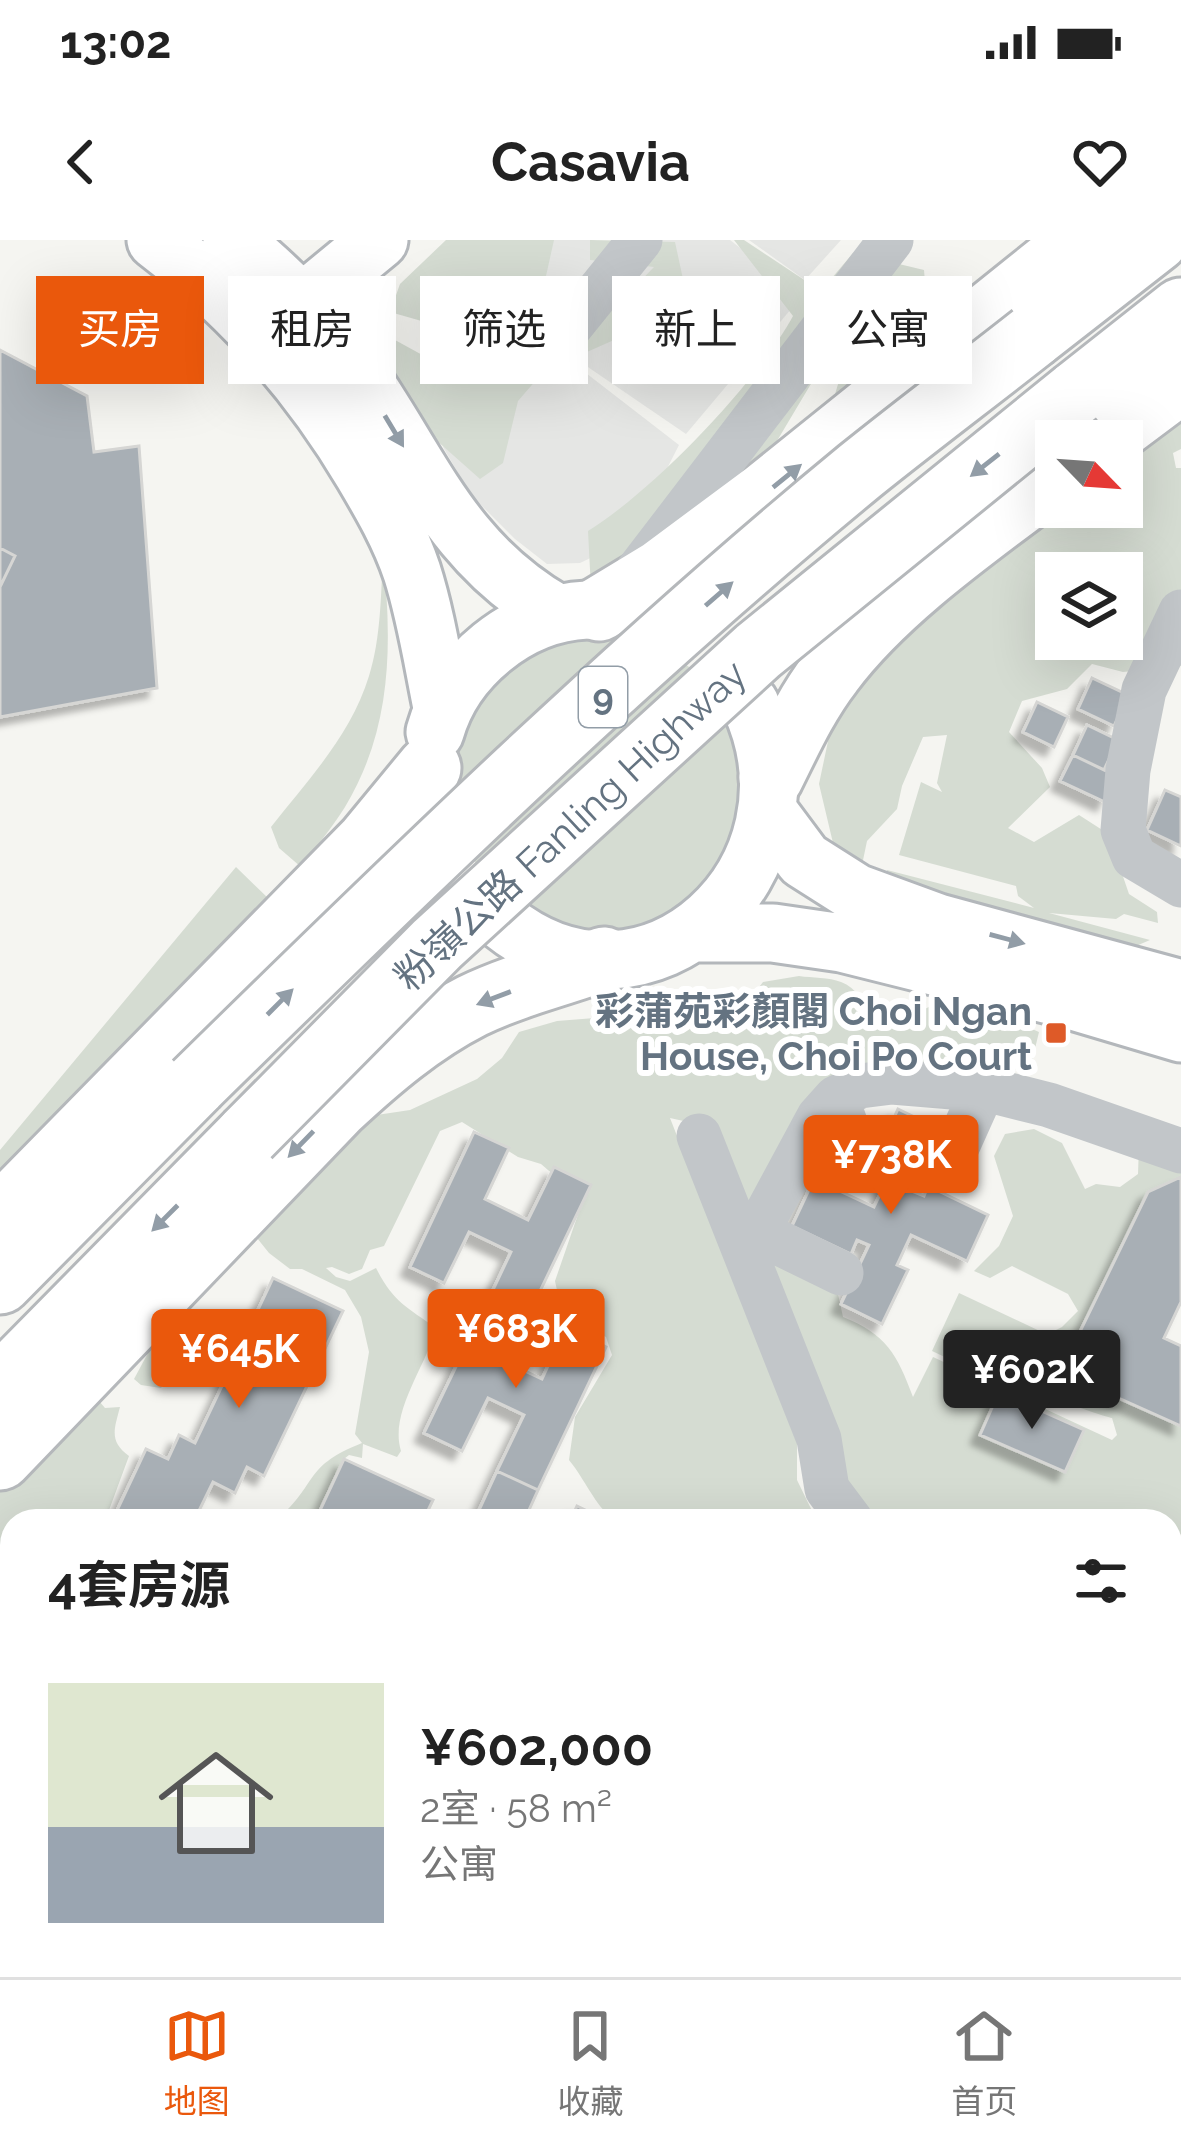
<!DOCTYPE html>
<html lang="zh">
<head>
<meta charset="utf-8">
<style>
	body { margin:0; font-family:Raleway,"Noto Sans SC",sans-serif; background:#f2f2f2; color:#222; height:100vh; display:flex; flex-direction:column; font-size:45px; white-space:nowrap }
	* { box-sizing:border-box; margin:0 }
	p { font-size:39px; color:#767676 }
	.icon { flex:none; width:66px; height:66px; fill:none; stroke:currentColor; stroke-width:2; stroke-linecap:round; stroke-linejoin:round }
	.map { position:relative; flex:1; overflow:hidden }
	.side { position:absolute; left:0px; top:1269px; width:1182px; height:468px; display:flex; flex-direction:column; background:#fff; border-radius:36px 36px 0 0; box-shadow:0 12px 48px #0002 }
	.side>* { flex:none }
	.hud { position:absolute; left:36px; top:36px; width:1110px; height:108px; display:flex; gap:24px }
	.needle { width:78px; rotate:115deg }
	.controls { position:absolute; left:1035px; top:180px; display:grid; gap:24px }
	.controls a { display:grid; place-items:center; width:108px; height:108px; border-radius:0px; background:#fff; box-shadow:0 12px 48px #0002; font-size:60px }
	.price { position:absolute; translate:-50% -102px; padding:0 27px; border-radius:12px; background:#ea580c; color:#fff; font-size:39px; line-height:78px; filter:drop-shadow(0 3px 6px #0008) }
	.price::after { content:''; position:absolute; left:50%; top:72px; width:36px; height:27px; margin-left:-18px; background:inherit; clip-path:polygon(0 0,100% 0,50% 100%) }
	.price.active { background:#222; color:#fff }
	ul { padding:0; list-style:none }
	li { display:flex; align-items:center; gap:36px; height:300px; padding:0 48px }
	li+li { border-top:3px solid #e0e0e0 }
	li span { display:grid; place-items:center; flex:none; width:336px; height:240px; border-radius:0px; color:#555 }
	li>.icon { margin-inline-start:auto }
	span .icon { width:144px; height:144px; fill:#fffc; stroke-width:1 }
	li b { font-size:51px }
	h2 { display:flex; justify-content:space-between; align-items:center; height:144px; padding:0 48px; font-size:51px }
	.chip { padding:0 42px; border-radius:0px; background:#fff; box-shadow:0 12px 48px #0002; font-size:42px; line-height:108px }
	.chip.active { background:#ea580c; color:#fff }
	.status { display:flex; justify-content:space-between; align-items:center; height:84px; padding:0 60px; background:#fff; direction:ltr }
	.status svg { height:33px; fill:currentColor }
	header { display:flex; justify-content:space-between; align-items:center; height:156px; padding:0 48px; background:#fff; font-size:54px; font-weight:700 }
	.menu { display:flex; justify-content:space-around; align-items:center; height:168px; border-top:3px solid #e0e0e0; background:#fff; font-size:33px; color:#767676 }
	.menu a { display:grid; justify-items:center; gap:6px }
	.menu .active { color:#ea580c }
	.map>svg:first-child { display:block }
	.built { fill:#e5e6e4 }
	.green { fill:#d5dcd2; fill-rule:evenodd }
	.building { fill:#a8afb5; stroke:#d6d6d4; stroke-width:3; filter:url(#shadow) }
	.lines { fill:none; stroke-linecap:round; stroke-linejoin:round }
	.major-casing { stroke:#b3b7bb; stroke-width:63 }
	.highway-casing { stroke:#b5b8bb; stroke-width:69 }
	.minor { stroke:#c2c6c9; stroke-width:45 }
	.major { stroke:#fff; stroke-width:57 }
	.highway { stroke:#fff; stroke-width:63 }
	.highway-bridge-casing { stroke:#b5b8bb; stroke-width:69; stroke-linecap:butt }
	.highway-bridge { stroke:#fff; stroke-width:63 }
	.oneway { fill:#929da7 }
	.poi-dot { fill:#de5a28; stroke:#fff; stroke-width:4.5 }
	.labels { text-anchor:middle; dominant-baseline:central; stroke-width:12; stroke-linejoin:round; paint-order:stroke }
	.shield { fill:#fff; stroke:#929da7; stroke-width:3 }
	.shield-label { font-size:36px; font-weight:bold; fill:#647381 }
	.street-label { font-size:39px; fill:#647381; stroke:#fff }
	.poi-label { font-size:39px; font-weight:bold; fill:#647381; stroke:#fff; text-anchor:end }
</style>
</head>
<body>
<div class="status"><b>13:02</b><svg viewBox="0 0 49 12"><path d="M0 12V9h3v3zM5 12V6h3v6zM10 12V3h3v9zM15 12V0h3v12zM26 1h20v11H26zM47 4h2v5h-2z"/></svg></div>
<header><svg class="icon" aria-label="back" viewBox="0 0 24 24"><path d="M15 5l-7 7 7 7"/></svg>Casavia<svg class="icon" aria-label="heart" viewBox="0 0 24 24"><path d="M12 20l-8-8c-3-5 5-10 8-4 3-6 11-1 8 4z"/></svg></header>
<div class="map">
<svg width="1181" height="1737" viewBox="0 0 1181 1737">
	<defs>
		<filter id="shadow"><feDropShadow dx="-9" dy="9" stdDeviation="3" flood-color="#0004"/></filter>
	</defs>
	<rect width="100%" height="100%" fill="#f5f5f1"/>
	<!-- built -->
	<path class="built" d="M 515,0 L 593,0 L 610,24 L 553,92 Z
		M 651,0 L 730,0 L 802,56 L 686,194 L 563,110 Z
		M 749,0 L 841,0 L 805,40 Z
		M 538,96 L 679,205 L 653,256 L 622,303 L 580,323 L 547,324 L 515,299 L 471,255 L 443,207 Z"/>
	<!-- green -->
	<path class="green" d="M 446,0 L 554,0 L 544,45 L 546,60 L 618,64 L 654,27 L 590,20 L 590,0 L 675,2 L 683,39 L 614,100 L 544,131 L 518,161 L 503,223 L 480,239 L 418,184 L 383,121 L 395,100 L 426,117 L 469,115 L 492,50 L 471,51 L 453,90 L 390,72 L 400,44 Z
		M 734,0 L 744,0 L 821,51 L 853,13 L 924,30 L 929,91 L 831,168 L 848,110 L 827,117 L 765,221 L 591,349 L 588,291 C 654,250 756,144 793,76 Z
		M 1181,151 L 1181,209 L 1173,213 L 1176,228 L 1181,228 L 1181,426 L 1123,432 L 1092,424 L 1067,449 L 1022,461 L 1009,492 L 1042,528 L 1050,547 L 1008,588 L 1034,602 L 1079,575 L 1121,602 L 1116,616 L 1129,654 L 1157,672 L 1158,683 L 1124,674 L 1116,679 L 1049,673 L 1150,700 L 1136,706 L 935,659 L 885,637 L 887,630 L 1034,668 L 1018,656 L 1016,646 L 899,615 L 921,542 L 942,552 L 937,543 L 947,495 L 923,497 L 902,546 L 897,569 L 867,601 L 862,625 L 854,615 L 833,603 L 819,544 L 831,487 L 843,473 L 851,447 L 912,372 L 949,361 L 975,327 L 1056,267 L 1122,267 L 1122,201 ZM 1056,333 L 1122,333 L 1122,399 L 1056,399 Z
		M 383,314 C 392,403 393,487 345,567 C 332,588 315,608 301,627 L 279,608 L 271,587 C 308,540 351,495 369,436 C 381,398 381,353 383,314 Z
		M452 543a147 147 0 1 1 294 0a147 147 0 1 1-294 0Z
		M 236,627 L 269,659 L 0,935 L 0,910 Z
		M 799,736 C 812,738 829,737 841,742 C 860,749 870,774 886,787 L 931,766 L 944,775 L 978,762 L 996,764 L 1007,778 L 1039,792 L 1031,825 L 1000,834 L 980,826 L 919,834 L 858,858 L 746,994 L 706,886 L 670,878 L 797,1203 L 797,1240 L 817,1281 L 614,1281 C 593,1262 586,1241 569,1220 L 575,1177 L 612,1115 L 606,1097 L 562,1073 L 555,1041 L 583,960 L 541,924 L 518,917 L 462,882 L 440,891 L 384,1006 L 370,1010 L 362,1029 L 349,1034 L 332,1027 L 326,1028 L 336,1037 L 350,1041 L 376,1028 C 394,1063 407,1067 436,1088 C 426,1127 389,1172 401,1211 L 397,1217 L 363,1204 L 362,1218 L 349,1215 L 344,1219 L 315,1281 L 227,1281 L 230,1273 L 281,1276 C 319,1241 304,1226 362,1203 L 355,1194 L 369,1112 L 361,1077 L 345,1050 L 302,1029 L 290,1029 L 269,1013 L 257,998 L 266,975 L 370,876 L 410,870 L 477,839 L 502,818 L 519,792 L 557,781 L 645,774 L 665,760 L 684,755 C 710,774 746,768 763,742 Z
		M 1034,889 L 1062,903 L 1085,949 L 1096,944 L 1120,947 L 1138,934 L 1139,905 L 1181,913 L 1181,938 L 1147,955 L 1072,1112 L 1181,1185 L 1181,1294 L 1170,1304 L 1170,1281 L 864,1281 L 751,1007 L 838,1054 L 843,1077 C 886,1094 897,1114 913,1157 L 933,1117 L 1112,1200 L 1117,1195 L 1112,1178 C 1106,1177 1065,1163 1061,1160 L 1061,1147 L 1045,1151 L 1028,1143 L 1028,1134 L 1043,1121 L 1046,1095 L 1062,1087 L 1078,1071 L 1068,1054 L 1012,1026 L 990,1038 L 974,1031 L 999,1006 L 1013,976 L 994,916 L 1005,894 Z
		M 959,1053 L 1044,1093 L 1017,1151 L 932,1111 Z
		M 177,1089 L 193,1091 C 188,1115 177,1130 161,1148 L 141,1145 L 134,1139 L 148,1113 Z
		M 93,1154 L 105,1168 L 120,1167 C 114,1190 109,1201 129,1216 L 105,1281 L 12,1281 L 12,1406 L 0,1405 L 0,1239 Z
		M 1170,1615 L 1181,1619 L 1181,1737 L 1035,1737 L 1030,1725 L 1170,1725 Z"/>
	<!-- building -->
	<path class="building" d="M 0,110 L 87,156 L 94,212 L 139,206 L 157,448 L 0,477 Z
		M 0,308 L 15,316 L 0,347 Z
		M 1092,438 L 1128,455 L 1114,486 L 1078,469 Z
		M 1037,462 L 1068,477 L 1054,507 L 1023,492 Z
		M 1087,485 L 1118,500 L 1104,530 L 1073,515 Z
		M 1073,515 L 1117,536 L 1105,562 L 1060,541 Z
		M 1165,550 L 1181,557 L 1181,606 L 1147,590 Z
		M 898,869 L 943,891 L 914,952 L 924,956 L 928,946 L 988,975 L 967,1021 L 911,995 L 897,1025 L 908,1030 L 882,1084 L 841,1064 L 869,1005 L 857,1000 L 851,1014 L 792,986 L 814,939 L 874,967 L 886,942 L 868,933 Z
		M 474,892 L 509,908 L 485,959 L 528,980 L 554,927 L 591,945 L 530,1072 L 491,1054 L 511,1012 L 469,992 L 444,1043 L 410,1027 Z
		M 1181,937 L 1181,1062 L 1164,1098 L 1181,1106 L 1181,1186 L 1085,1143 L 1071,1110 L 1148,952 Z
		M 273,1038 L 343,1071 L 264,1236 L 247,1227 L 235,1253 L 213,1242 L 194,1281 L 112,1281 L 146,1209 L 168,1219 L 179,1195 L 195,1203 Z
		M 491,1054 L 530,1072 L 506,1122 L 542,1139 L 566,1087 L 606,1107 L 538,1250 L 497,1231 L 524,1175 L 488,1158 L 462,1211 L 424,1193 Z
		M 999,1152 L 1084,1190 L 1065,1232 L 980,1195 Z
		M 344,1219 L 433,1260 L 423,1281 L 315,1281 Z
		M 497,1231 L 538,1250 L 524,1281 L 474,1281 Z
		M 577,1266 L 608,1281 L 570,1281 Z
		M 12,1459 L 12,1541 L 0,1535 L 0,1486 Z
		M 0,1535 L 12,1541 L 12,1567 L 0,1593 Z
		M 1170,1553 L 1181,1558 L 1181,1614 L 1170,1609 Z
		M 12,1567 L 12,1725 L 555,1725 L 549,1737 L 0,1737 L 0,1593 Z
		M 762,1725 L 952,1725 L 962,1729 L 958,1737 L 787,1737 Z"/>
	<g class="lines">
		<defs>
			<path id="major" d="M 156,0 C 241,65 308,140 363,233 C 382,265 400,296 412,332 C 426,376 433,423 442,467
				M 232,0 C 280,39 324,83 359,134 C 423,227 452,313 556,373
				M 271,89 L 379,0
				M 435,492 C 453,427 518,373 587,370
				M 769,573 L 804,620 L 856,653 L 938,683 L 1181,749
				M 503,682 C 647,797 827,630 750,464
				M 691,693 L 773,693 L 842,703 L 1070,760 L 1181,793"/>
			<path id="highway" d="M 1033,96 L 1156,0
				M 1076,153 L 1181,70
				M 1101,201 L 1181,141
				M 599,369 L 660,332 L 765,254 L 1081,0
				M 771,538 C 789,502 806,464 831,432 C 886,358 982,292 1056,236
				M 0,977 L 368,602 L 429,528
				M 0,1042 L 196,844
				M 0,1147 L 248,895
				M 0,1218 L 337,867 C 379,828 421,792 472,766 C 513,746 561,734 604,719"/>
		</defs>
		<!-- major casing -->
		<use href="#major" class="major-casing"/>
		<!-- highway casing -->
		<use href="#highway" class="highway-casing"/>
		<!-- minor -->
		<path class="minor" d="M 549,113 L 640,0
			M 638,331 L 891,0
			M 1181,372 L 1144,450 L 1128,530 L 1123,590 L 1134,617 L 1181,645
			M 836,858 L 861,927
			M 699,896 L 819,1199 L 827,1249 L 851,1281
			M 947,929 L 983,849
			M 841,1033 L 757,992 L 819,877 L 836,858 L 860,846 L 892,842 L 989,850 L 1049,865 L 1181,911
			M 542,1725 L 568,1737
			M 681,1725 L 706,1737
			M 1024,1725 L 1029,1737
			M 97,1737 L 103,1725"/>
		<!-- major -->
		<use href="#major" class="major"/>
		<!-- highway -->
		<use href="#highway" class="highway"/>
		<defs>
			<path id="highway-bridge" d="M 196,844 C 411,633 628,422 860,231 C 917,185 976,141 1033,96
				M 248,895 L 437,704 L 758,411 L 1076,153"/>
		</defs>
		<!-- highway-bridge casing -->
		<use href="#highway-bridge" class="highway-bridge-casing"/>
		<!-- highway-bridge -->
		<use href="#highway-bridge" class="highway-bridge"/>
	</g>
	<!-- one-way arrows -->
	<defs><path id="oneway-solid" d="M-6-.8H1V-3.2L6.5 0L1 3.2V.8H-6Z" transform="scale(3)"/></defs>
	<g class="oneway">
		<use href="#oneway-solid" transform="translate(394 191) rotate(59)"/>
		<use href="#oneway-solid" transform="translate(985 225) rotate(142)"/>
		<use href="#oneway-solid" transform="translate(787 236) rotate(-39)"/>
		<use href="#oneway-solid" transform="translate(719 354) rotate(-41)"/>
		<use href="#oneway-solid" transform="translate(1007 699) rotate(15)"/>
		<use href="#oneway-solid" transform="translate(494 758) rotate(159)"/>
		<use href="#oneway-solid" transform="translate(280 762) rotate(-45)"/>
		<use href="#oneway-solid" transform="translate(301 904) rotate(134)"/>
		<use href="#oneway-solid" transform="translate(165 978) rotate(135)"/>
	</g>
	<!-- markers -->
	<rect class="poi-dot" x="1044" y="781" width="24" height="24" rx="6"/>
	<g class="labels">
		<!-- shield labels -->
		<rect class="shield" x="579" y="427" width="48" height="60" rx="9"/>
		<g class="shield-label">
			<text x="603" y="457">9</text>
		</g>
		<!-- street labels -->
		<g class="street-label">
			<text transform="translate(570 585) rotate(-43)">粉嶺公路 Fanling Highway</text>
		</g>
		<!-- poi labels -->
		<g class="poi-label">
			<text x="1032" y="771">彩蒲苑彩顏閣 Choi Ngan<tspan x="1032" dy="45">House, Choi Po Court</tspan></text>
		</g>
	</g>
</svg>
<div class="controls">
<a><svg class="needle" viewBox="-14 -14 28 28"><path d="M0-13l5 13h-10z" fill="#e53935"/><path d="M0 13l5-13h-10z" fill="#767676"/></svg></a>
<a><svg class="icon" aria-label="layers" viewBox="0 0 24 24"><path d="M12 4l9 5-9 5-9-5zM3 14l9 5 9-5"/></svg></a>
</div>
<b class="price" style="left:891px;top:977px">¥738K</b>
<b class="price" style="left:516px;top:1151px">¥683K</b>
<b class="price" style="left:239px;top:1171px">¥645K</b>
<b class="price active" style="left:1032px;top:1192px">¥602K</b>
<div class="hud">
<a class="chip active">买房</a>
<a class="chip">租房</a>
<a class="chip">筛选</a>
<a class="chip">新上</a>
<a class="chip">公寓</a>
</div>
<section class="side">
<h2>4套房源<svg class="icon" aria-label="filters" viewBox="0 0 24 24"><path d="M4 7h16M4 17h16"/><circle cx="9" cy="7" r="2"/><circle cx="15" cy="17" r="2"/></svg></h2>
<ul>
<li><span style="background:linear-gradient(#dfe7d0 60%,#9aa5b1 0)"><svg class="icon" aria-label="home" viewBox="0 0 24 24"><path d="M3 11l9-7 9 7M6 9v11h12V9"/></svg></span><div><b>¥602,000</b><p>2室 · 58 m²</p><p>公寓</p></div></li>
</ul>
</section>
</div>
<nav class="menu">
<a class="active"><svg class="icon" aria-label="map" viewBox="0 0 24 24"><path d="M3 6l6-2 6 2 6-2v14l-6 2-6-2-6 2zM9 4v14M15 6v14"/></svg>地图</a>
<a><svg class="icon" aria-label="saved" viewBox="0 0 24 24"><path d="M7 4h10v16l-5-4-5 4z"/></svg>收藏</a>
<a><svg class="icon" aria-label="home" viewBox="0 0 24 24"><path d="M3 11l9-7 9 7M6 9v11h12V9"/></svg>首页</a>
</nav>
</body>
</html>
